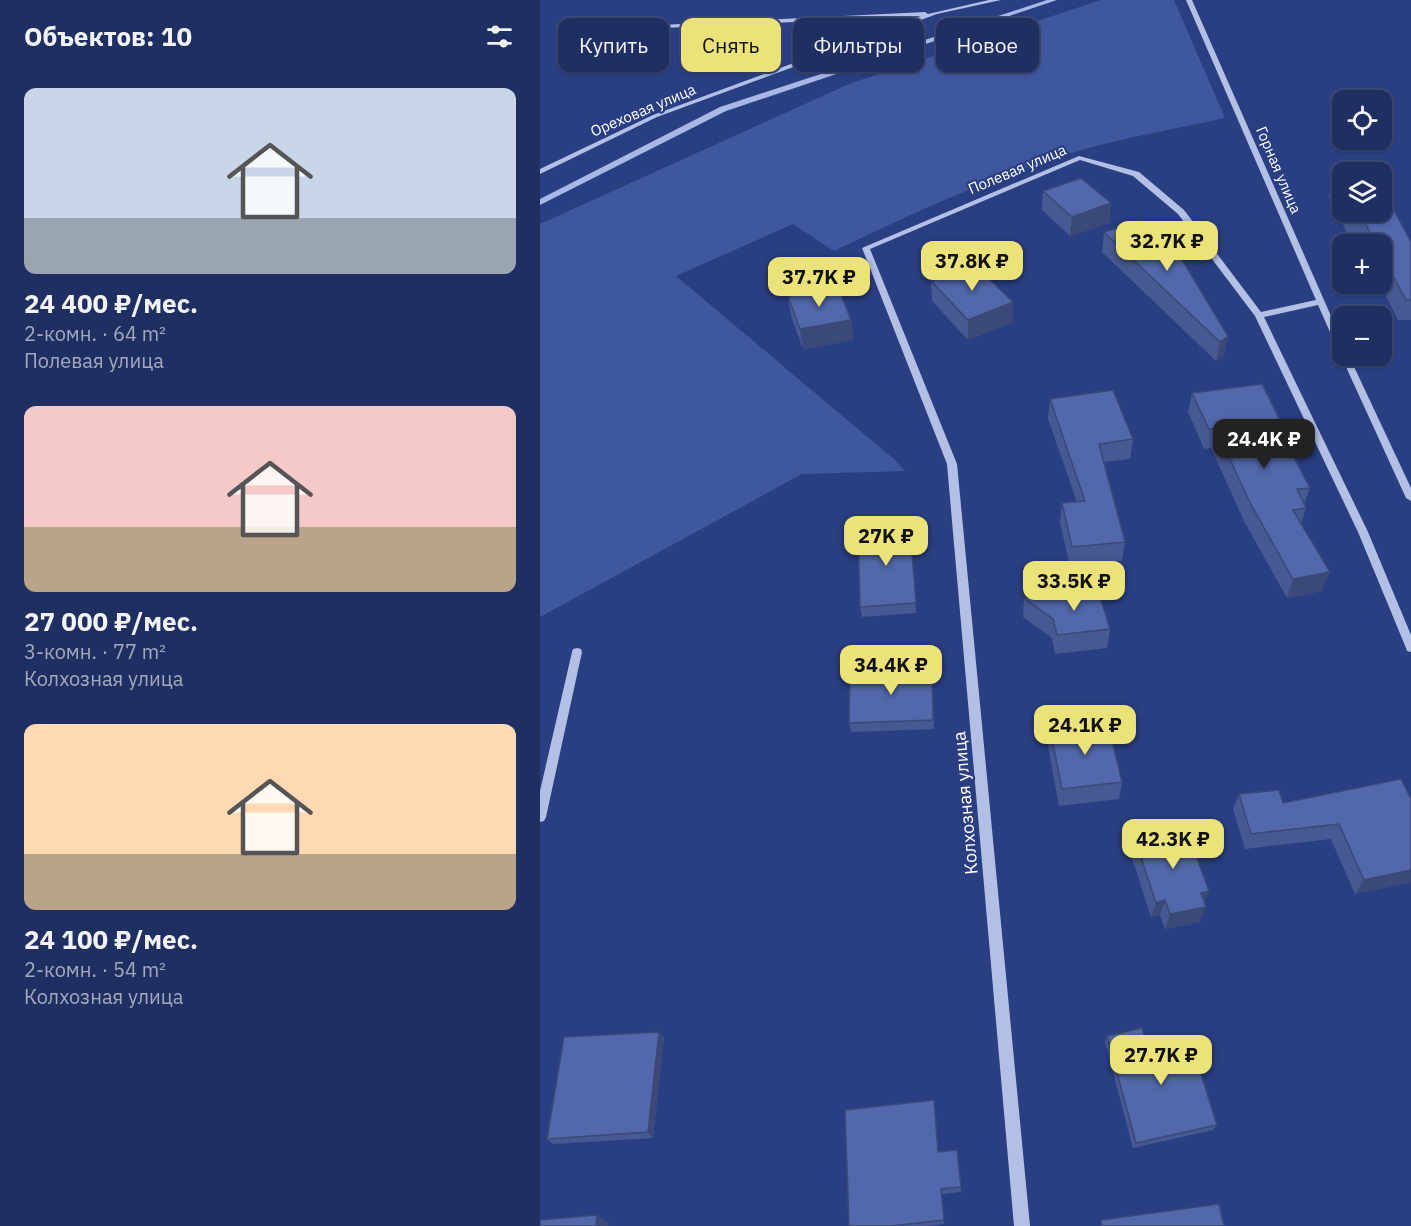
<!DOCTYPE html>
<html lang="ru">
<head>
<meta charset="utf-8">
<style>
	body { margin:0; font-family:"IBM Plex Sans",sans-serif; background:#283768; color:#f1f3f6; height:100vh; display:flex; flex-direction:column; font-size:22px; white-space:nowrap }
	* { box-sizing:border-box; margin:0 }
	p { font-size:20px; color:#a2a9be }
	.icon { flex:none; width:33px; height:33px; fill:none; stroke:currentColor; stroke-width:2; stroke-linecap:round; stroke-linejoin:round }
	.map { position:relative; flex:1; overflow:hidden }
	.sheet { display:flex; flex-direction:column; background:#202f62; width:540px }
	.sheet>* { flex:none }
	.guide { position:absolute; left:18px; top:18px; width:570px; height:54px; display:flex; gap:12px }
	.controls { position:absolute; left:792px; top:90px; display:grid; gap:12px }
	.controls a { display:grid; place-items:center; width:60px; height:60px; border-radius:12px; background:#202f62; box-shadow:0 2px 4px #0004,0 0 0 2px #3d4a77; font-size:30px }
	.price { position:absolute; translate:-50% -51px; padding:0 14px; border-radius:12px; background:#ece27a; color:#111; font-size:20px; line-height:39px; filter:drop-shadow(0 2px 3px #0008) }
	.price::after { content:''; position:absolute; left:50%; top:36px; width:18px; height:14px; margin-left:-9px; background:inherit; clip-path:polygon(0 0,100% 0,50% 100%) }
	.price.on { background:#222; color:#fff }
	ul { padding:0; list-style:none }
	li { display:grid; align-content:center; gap:12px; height:318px; padding:0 24px }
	li span { display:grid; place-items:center; height:186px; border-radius:12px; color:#555 }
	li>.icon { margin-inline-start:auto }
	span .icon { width:108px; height:108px; fill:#fffc; stroke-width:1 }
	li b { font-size:26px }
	h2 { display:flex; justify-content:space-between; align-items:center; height:72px; padding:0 24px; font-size:26px }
	.pill { padding:0 21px; border-radius:12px; background:#202f62; box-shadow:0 2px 4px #0004,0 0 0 2px #3d4a77; font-size:21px; line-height:54px }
	.pill.on { background:#ece27a; color:#111 }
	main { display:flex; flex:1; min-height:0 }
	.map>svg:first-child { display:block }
	.green { fill:#3f579f }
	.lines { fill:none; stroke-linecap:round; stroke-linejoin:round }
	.stream { fill:#a8b8e6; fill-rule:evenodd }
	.minor { fill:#b3c0e6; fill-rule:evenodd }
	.wall { fill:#475992 }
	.shaded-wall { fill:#3a4977 }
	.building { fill:#5368aa; stroke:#3a4977; stroke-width:1.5 }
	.labels { text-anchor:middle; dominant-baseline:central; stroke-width:4.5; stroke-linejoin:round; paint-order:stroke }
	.far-street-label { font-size:15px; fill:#fff; stroke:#2a3f82 }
	.street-label { font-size:18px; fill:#fff; stroke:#2a3f82 }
</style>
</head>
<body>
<main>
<section class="sheet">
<h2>Объектов: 10<svg class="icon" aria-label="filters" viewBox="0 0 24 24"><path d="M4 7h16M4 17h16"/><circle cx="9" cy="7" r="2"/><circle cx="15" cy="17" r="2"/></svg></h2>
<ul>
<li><span style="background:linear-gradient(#c9d6e8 70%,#9aa5b1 0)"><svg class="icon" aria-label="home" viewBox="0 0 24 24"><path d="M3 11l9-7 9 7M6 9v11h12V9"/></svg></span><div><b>24 400 ₽/мес.</b><p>2-комн. · 64 m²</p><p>Полевая улица</p></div></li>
<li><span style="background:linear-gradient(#f6c9c9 65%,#b9a48a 0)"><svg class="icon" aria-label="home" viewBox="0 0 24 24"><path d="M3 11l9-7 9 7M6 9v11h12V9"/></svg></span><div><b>27 000 ₽/мес.</b><p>3-комн. · 77 m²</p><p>Колхозная улица</p></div></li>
<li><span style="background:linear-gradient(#ffd9b3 70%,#b9a48a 0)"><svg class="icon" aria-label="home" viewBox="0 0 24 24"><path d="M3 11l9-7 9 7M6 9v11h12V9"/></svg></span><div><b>24 100 ₽/мес.</b><p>2-комн. · 54 m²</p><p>Колхозная улица</p></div></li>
</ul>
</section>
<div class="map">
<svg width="871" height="1226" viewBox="0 0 871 1226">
	<rect width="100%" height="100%" fill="#2a3f82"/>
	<!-- green -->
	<path class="green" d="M 561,0 L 634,0 L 685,118 C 636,129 586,137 538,151 C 453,176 373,213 294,251 L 253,224 L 136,276 L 355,460 L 365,471 L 262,474 L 0,617 L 0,224 L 309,84 Z"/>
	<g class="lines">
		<!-- stream -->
		<path class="stream" d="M 507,0 L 517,0 L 186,111 L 0,205 L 0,199 L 180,107 Z"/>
		<!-- minor -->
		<path class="minor" d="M 449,0 L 461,0 L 397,14 L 117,117 L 0,174 L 0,169 L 113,115 L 381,16 L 19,33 L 16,31 L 17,30 L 385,12 L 388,14 Z
			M 646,0 L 652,0 L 802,341 L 802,353 L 798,350 L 778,305 L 724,317 L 828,532 L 871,635 L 871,652 L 867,651 L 866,648 L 818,532 L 715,316 L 638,214 L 593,176 L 540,160 L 330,249 L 417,464 L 490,1226 L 474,1226 L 407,464 L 322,248 L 539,156 L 599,172 L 644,210 L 721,312 L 776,300 Z
			M 802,354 L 809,356 L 871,488 L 871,501 L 866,498 L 801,356 Z
			M 37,648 L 41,649 L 42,652 L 6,817 L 4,821 L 0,822 L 0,791 L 32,652 L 33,649 Z"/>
	</g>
	<!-- wall -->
	<path class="wall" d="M 794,176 L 802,176 L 802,212 L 842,212 L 871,242 L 871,320 L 858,320 L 840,284 L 842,284 L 842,244 L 820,244 L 814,233 L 807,233 L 789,196 Z
		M 503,191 L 571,203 L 569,223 L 530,236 L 502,210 Z
		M 564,232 L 688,336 L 684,355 L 676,361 L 562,252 Z
		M 391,281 L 473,322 L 428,340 L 392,301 Z
		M 248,296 L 311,320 L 313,340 L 263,349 L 251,316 Z
		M 652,393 L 740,420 L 738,426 L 770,488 L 764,504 L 766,508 L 761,524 L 782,591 L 747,598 L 704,521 L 671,448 L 664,449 L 648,412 Z
		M 510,399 L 593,439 L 590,459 L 564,462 L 585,542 L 582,561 L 530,566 L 520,523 L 522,503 L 537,502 L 508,419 Z
		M 370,527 L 376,613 L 322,617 L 320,607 Z
		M 484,598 L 570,629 L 567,648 L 515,654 L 512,638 L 483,617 Z
		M 392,668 L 394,729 L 311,732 L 309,723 Z
		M 510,729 L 582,782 L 579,799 L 519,806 L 508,746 Z
		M 861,779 L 871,882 L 815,894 L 791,839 L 705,849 L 693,809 L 699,794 L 743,803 Z
		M 595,839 L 664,903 L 660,922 L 625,929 L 620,915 L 611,917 L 591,855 Z
		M 119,1032 L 124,1038 L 113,1138 L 13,1144 L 7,1139 Z
		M 567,1036 L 677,1125 L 673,1130 L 593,1148 L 565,1042 Z
		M 399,1152 L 421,1187 L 421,1192 L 402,1194 L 404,1224 L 388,1226 L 309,1226 Z"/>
	<!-- shaded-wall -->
	<path class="shaded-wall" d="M 571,203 L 569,223 L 530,236 L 532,217 Z
		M 473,302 L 473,322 L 428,340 L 428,320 Z
		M 311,320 L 313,340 L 263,349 L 260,329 Z
		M 688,336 L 684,355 L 676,361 L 680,342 Z
		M 790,572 L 782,591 L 747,598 L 753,579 Z
		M 871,870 L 871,882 L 815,894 L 824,880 Z
		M 669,891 L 663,906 L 661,893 Z
		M 625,900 L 620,915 L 611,917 L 616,903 Z
		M 666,907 L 660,922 L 625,929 L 630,914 Z
		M 119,1032 L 124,1038 L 113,1138 L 108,1132 Z
		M 57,1215 L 69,1223 L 68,1226 L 56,1226 Z"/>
	<!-- building -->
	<path class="building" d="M 830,166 L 833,172 L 817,172 Z
		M 794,176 L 802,176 L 802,193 Z
		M 541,178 L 571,203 L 532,217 L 503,191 Z
		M 842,188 L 871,242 L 871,300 L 866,300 L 842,255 L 842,244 L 836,244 L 820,213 L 813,214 L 812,212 L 842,212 Z
		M 601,221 L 641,258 L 688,336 L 680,342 L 564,232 Z
		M 435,265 L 473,302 L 428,320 L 391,281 Z
		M 298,287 L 311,320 L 260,329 L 248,296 Z
		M 722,384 L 740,420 L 735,421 L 770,488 L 757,489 L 766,508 L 753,510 L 790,572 L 753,579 L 709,501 L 676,428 L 669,429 L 652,393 Z
		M 573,390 L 593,439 L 559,444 L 585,542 L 532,547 L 522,503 L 545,501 L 510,399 Z
		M 370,527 L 376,603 L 320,607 L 318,530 Z
		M 558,590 L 570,629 L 517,635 L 513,619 L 484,598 Z
		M 392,668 L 393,720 L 309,723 L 310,671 Z
		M 568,723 L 582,782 L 522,789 L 510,729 Z
		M 861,779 L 871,799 L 871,870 L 824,880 L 799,824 L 711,834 L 699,794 L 739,790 L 743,803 Z
		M 646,828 L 669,891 L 661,893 L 666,907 L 630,914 L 625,900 L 616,903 L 595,839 Z
		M 602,1028 L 608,1048 L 650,1039 L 677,1125 L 596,1143 L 567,1036 Z
		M 119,1032 L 108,1132 L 7,1139 L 24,1037 Z
		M 394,1100 L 398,1152 L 417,1150 L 421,1187 L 401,1189 L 404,1220 L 351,1226 L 309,1226 L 305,1110 Z
		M 679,1204 L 684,1226 L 562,1226 L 561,1220 Z
		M 57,1215 L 56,1226 L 0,1226 L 0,1220 Z"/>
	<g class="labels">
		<!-- far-street labels -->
		<g class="far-street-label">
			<text transform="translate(103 110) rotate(-23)">Ореховая улица</text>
			<text transform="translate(477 169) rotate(-23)">Полевая улица</text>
			<text transform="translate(739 170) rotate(67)">Горная улица</text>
		</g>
		<!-- street labels -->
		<g class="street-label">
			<text transform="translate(425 803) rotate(-95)">Колхозная улица</text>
		</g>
	</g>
</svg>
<div class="controls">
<a><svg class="icon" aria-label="locate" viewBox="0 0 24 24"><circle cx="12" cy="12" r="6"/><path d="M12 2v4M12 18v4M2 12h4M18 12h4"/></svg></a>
<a><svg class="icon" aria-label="layers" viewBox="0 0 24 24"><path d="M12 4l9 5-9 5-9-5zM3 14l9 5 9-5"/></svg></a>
<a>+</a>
<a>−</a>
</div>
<b class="price" style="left:627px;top:272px">32.7K ₽</b>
<b class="price" style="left:432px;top:292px">37.8K ₽</b>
<b class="price" style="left:279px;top:308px">37.7K ₽</b>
<b class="price on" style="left:724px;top:470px">24.4K ₽</b>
<b class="price" style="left:346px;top:567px">27K ₽</b>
<b class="price" style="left:534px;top:612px">33.5K ₽</b>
<b class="price" style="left:351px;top:696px">34.4K ₽</b>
<b class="price" style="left:545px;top:756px">24.1K ₽</b>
<b class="price" style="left:633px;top:870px">42.3K ₽</b>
<b class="price" style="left:621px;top:1086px">27.7K ₽</b>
<div class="guide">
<a class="pill">Купить</a>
<a class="pill on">Снять</a>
<a class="pill">Фильтры</a>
<a class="pill">Новое</a>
</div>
</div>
</main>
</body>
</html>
